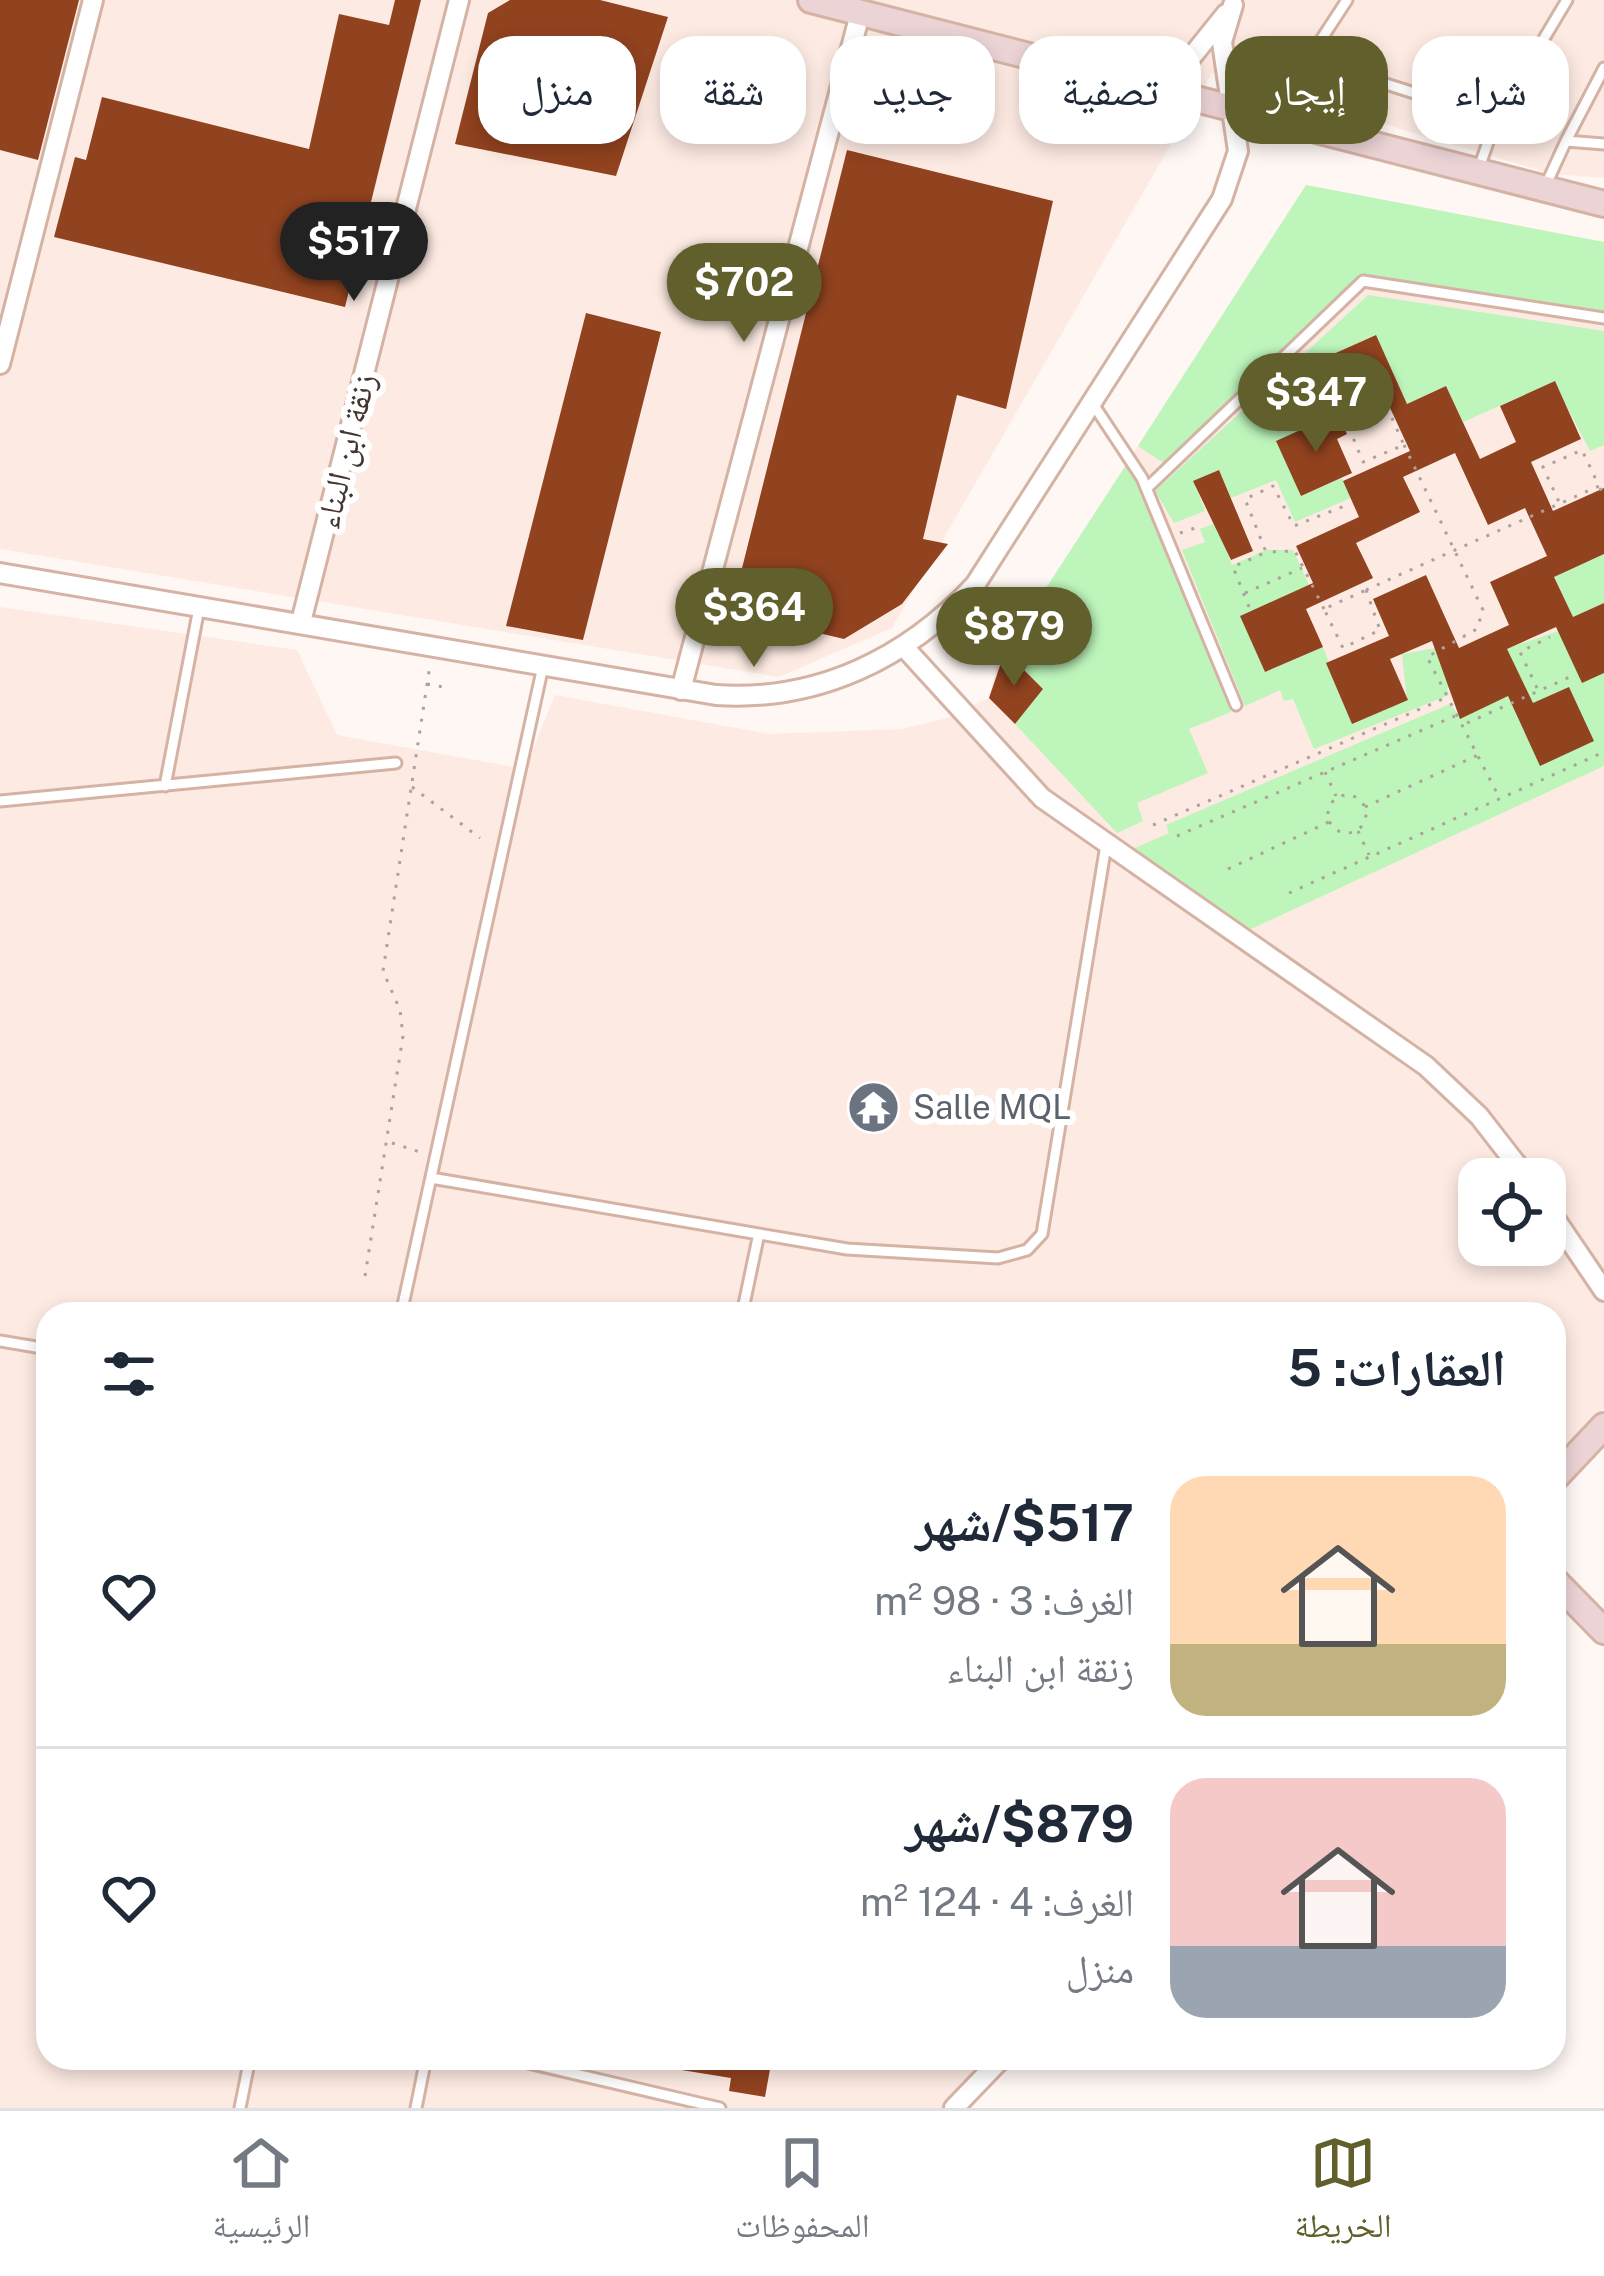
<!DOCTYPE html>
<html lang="ar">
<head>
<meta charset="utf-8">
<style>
	body { margin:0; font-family:"Public Sans","Noto Naskh Arabic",sans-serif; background:#f2f2f3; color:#1f2937; direction:rtl; height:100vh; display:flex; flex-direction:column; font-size:45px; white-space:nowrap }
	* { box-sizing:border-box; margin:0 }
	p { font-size:39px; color:#747a83 }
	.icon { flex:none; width:66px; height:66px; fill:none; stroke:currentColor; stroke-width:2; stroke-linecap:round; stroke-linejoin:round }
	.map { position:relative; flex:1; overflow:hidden; direction:ltr }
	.details { position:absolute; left:36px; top:1302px; width:1530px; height:768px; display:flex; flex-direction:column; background:#fff; border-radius:36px; box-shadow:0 6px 18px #0003; direction:rtl }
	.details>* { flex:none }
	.banner { position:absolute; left:36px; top:36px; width:1533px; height:108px; direction:rtl; display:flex; gap:24px }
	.fabs { position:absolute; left:1458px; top:1158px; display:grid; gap:24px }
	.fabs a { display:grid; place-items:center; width:108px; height:108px; border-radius:24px; background:#fff; box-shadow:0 6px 18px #0003; font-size:60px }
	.price { position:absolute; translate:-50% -102px; padding:0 27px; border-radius:42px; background:#615f2b; color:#fff; font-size:39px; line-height:78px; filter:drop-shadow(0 3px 6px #0008) }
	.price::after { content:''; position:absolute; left:50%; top:72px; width:36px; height:27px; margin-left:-18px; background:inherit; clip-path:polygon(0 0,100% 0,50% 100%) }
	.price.active { background:#222; color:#fff }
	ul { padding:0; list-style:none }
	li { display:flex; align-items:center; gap:36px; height:300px; padding:0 60px }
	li+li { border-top:3px solid #e0e1e3 }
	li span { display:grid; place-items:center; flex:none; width:336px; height:240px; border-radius:36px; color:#555 }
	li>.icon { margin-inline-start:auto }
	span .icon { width:144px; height:144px; fill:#fffc; stroke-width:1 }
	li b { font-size:51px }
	h2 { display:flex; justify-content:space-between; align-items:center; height:144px; padding:0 60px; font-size:51px }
	.pill { padding:0 42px; border-radius:36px; background:#fff; box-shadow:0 6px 18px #0003; font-size:42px; line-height:108px }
	.pill.active { background:#615f2b; color:#fff }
	.menu { display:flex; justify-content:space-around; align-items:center; height:168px; border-top:3px solid #e0e1e3; background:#fff; font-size:33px; color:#747a83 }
	.menu a { display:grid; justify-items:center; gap:6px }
	.menu .active { color:#615f2b }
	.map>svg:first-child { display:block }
	.built { fill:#fdebe3; fill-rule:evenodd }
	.green { fill:#bdf5bb }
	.building { fill:#91421f }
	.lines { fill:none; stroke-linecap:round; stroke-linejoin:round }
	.lane-casing { stroke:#d5b3a4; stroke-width:15 }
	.street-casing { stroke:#d5b3a4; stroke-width:24 }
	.secondary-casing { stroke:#d5b3a4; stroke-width:30 }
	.path { stroke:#aba19d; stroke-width:3; stroke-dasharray:3 9; stroke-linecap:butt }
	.lane { stroke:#fff; stroke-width:9 }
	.street { stroke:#fff; stroke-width:18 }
	.secondary { stroke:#ecd4d6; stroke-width:24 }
	.labels { text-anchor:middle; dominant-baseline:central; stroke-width:12; stroke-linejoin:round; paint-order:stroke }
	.street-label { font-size:33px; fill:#43352f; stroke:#fff }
	.worship-label { font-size:33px; fill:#5b616d; stroke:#fff; text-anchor:start }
</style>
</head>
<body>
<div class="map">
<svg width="1604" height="2108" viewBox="0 0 1604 2108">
	<rect width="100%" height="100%" fill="#fef7f4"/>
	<!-- built -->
	<path class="built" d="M 0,0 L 1604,0 L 1604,178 L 1552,174 L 1212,73 L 892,628 L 779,677 L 0,549 Z
		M 1306,185 L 1604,242 L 1604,1408 L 1554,1461 L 1554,1314 L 48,1314 L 48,2058 L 996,2058 L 949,2108 L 0,2108 L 0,607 L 297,650 L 337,735 L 525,769 L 555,695 L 769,734 L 902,729 L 947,718 L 989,698 L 997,665 ZM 1479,1179 L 1545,1179 L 1545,1245 L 1479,1245 Z"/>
	<!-- green -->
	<path class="green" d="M 1306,185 L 1604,242 L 1604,311 L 1365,274 L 1165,464 L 1138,446 Z
		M 1368,295 L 1604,331 L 1604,445 L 1590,451 L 1554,382 L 1463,422 L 1446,386 L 1407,404 L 1375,335 L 1320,360 L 1338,413 L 1301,496 L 1342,478 L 1351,498 L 1295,522 L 1276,480 L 1231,498 L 1219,470 L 1194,481 L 1205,511 L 1174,523 L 1155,491 Z
		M 1128,462 L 1231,712 L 1189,729 L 1208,773 L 1137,803 L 1143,821 L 1117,833 L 1015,724 L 1043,689 L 1005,651 Z
		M 1216,523 L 1232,565 L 1266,550 L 1293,550 L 1310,587 L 1241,615 L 1265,672 L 1323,647 L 1352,724 L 1407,700 L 1402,654 L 1436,648 L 1453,686 L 1447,689 L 1449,695 L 1314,749 L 1293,699 L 1284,701 L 1280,690 L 1245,706 L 1182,550 L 1205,542 L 1200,529 Z
		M 1604,554 L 1604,603 L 1573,617 L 1554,577 Z
		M 1558,631 L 1604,673 L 1604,766 L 1251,929 L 1128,851 L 1169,833 L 1166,825 L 1450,704 L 1461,718 L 1524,688 L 1506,649 Z"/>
	<!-- building -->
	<path class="building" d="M 0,0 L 79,0 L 38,160 L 0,150 Z
		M 395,0 L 421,0 L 345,307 L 54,237 L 75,157 L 86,160 L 102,97 L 309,149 L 339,14 L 389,25 Z
		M 510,0 L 600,0 L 668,17 L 616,176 L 455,144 L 488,13 Z
		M 847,150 L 1053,201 L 1006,409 L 957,395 L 923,539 L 948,544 L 902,604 L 844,639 L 731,612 Z
		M 586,313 L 661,332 L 583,640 L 506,626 Z
		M 1376,335 L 1407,404 L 1446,386 L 1480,459 L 1516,442 L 1500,406 L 1555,381 L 1581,439 L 1531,462 L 1553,511 L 1604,488 L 1604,554 L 1554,577 L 1573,617 L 1604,603 L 1604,673 L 1582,683 L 1556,627 L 1507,649 L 1533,703 L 1569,687 L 1594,741 L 1540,766 L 1508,696 L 1460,719 L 1432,641 L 1390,659 L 1408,700 L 1352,724 L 1326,663 L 1389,636 L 1373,599 L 1426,575 L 1459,648 L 1509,625 L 1490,582 L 1547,556 L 1525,508 L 1488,525 L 1455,453 L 1403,477 L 1420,512 L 1356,543 L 1373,578 L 1306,609 L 1323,647 L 1265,672 L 1240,616 L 1313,583 L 1296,546 L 1359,517 L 1343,481 L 1410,451 L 1385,397 L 1345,416 L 1320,360 Z
		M 1338,413 L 1347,434 L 1337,439 L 1352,473 L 1301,496 L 1276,441 Z
		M 1219,470 L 1253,551 L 1231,560 L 1193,481 Z
		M 1005,651 L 1043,689 L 1015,724 L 989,698 Z
		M 664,2058 L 772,2058 L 765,2097 L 729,2091 L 731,2078 L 663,2067 Z"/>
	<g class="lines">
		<defs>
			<path id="lane" d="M 1342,70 L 1496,119 L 1479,168
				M 1272,115 L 1347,0
				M 1496,119 L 1567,0
				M 1566,141 L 1604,68
				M 1544,189 L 1566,141 L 1604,144
				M 1093,404 L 1142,478 L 1236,705
				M 1147,488 L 1363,281 L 1604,318
				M 165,786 L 199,608
				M 0,801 L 396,763
				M 431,1178 L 847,1249 L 998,1258 L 1027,1250 L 1042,1234 L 1106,845
				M 401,1314 L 543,666
				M 742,1314 L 758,1238
				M 0,1341 L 48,1349
				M 393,2058 L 425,2064
				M 507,2058 L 720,2108
				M 240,2108 L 250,2058
				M 416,2108 L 426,2058"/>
			<path id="street" d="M 1164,91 L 1226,14
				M 0,364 L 93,0
				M 0,573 L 716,695 C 818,702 907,658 975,585 L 1222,199 L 1238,151 L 1222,42 L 1233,5
				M 301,622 L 459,0
				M 904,647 L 1042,798 L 1426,1066 L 1479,1116 L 1528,1179
				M 681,690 L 860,14
				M 1545,1204 L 1604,1291
				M 954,2108 L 1002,2058"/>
			<path id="secondary" d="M 811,0 L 1604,204
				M 1554,1479 L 1604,1426
				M 1554,1580 L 1604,1631"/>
		</defs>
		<!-- lane casing -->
		<use href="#lane" class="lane-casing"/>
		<!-- street casing -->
		<use href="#street" class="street-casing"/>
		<!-- secondary casing -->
		<use href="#secondary" class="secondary-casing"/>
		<!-- path -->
		<path class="path" d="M 1387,407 L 1404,445 L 1363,462 L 1347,423 Z
			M 1404,445 L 1483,610 L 1477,629 L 1427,657 L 1500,799
			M 1600,488 L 1604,497
			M 1180,533 L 1195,528
			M 1366,590 C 1443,555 1521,521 1599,486 L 1582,450 L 1543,467 L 1560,504
			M 1366,590 L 1380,630 L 1343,648 L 1324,609 Z
			M 1245,593 L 1302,568
			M 1249,607 L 1233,567 L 1264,553
			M 1324,609 L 1295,551 L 1266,552 L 1245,499 L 1273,486 L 1294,526 L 1347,505
			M 427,684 L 449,688
			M 1537,688 L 1520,652 L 1550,637
			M 1467,723 L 1572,676
			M 1325,772 L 1336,796
			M 412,787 L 480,838
			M1328 814a19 19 0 1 1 38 0a19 19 0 1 1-38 0Z
			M 1365,807 L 1478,755
			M 1153,825 L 1443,699
			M 1358,831 L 1369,855
			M 1177,836 L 1455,716
			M 1228,869 L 1329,822
			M 1289,893 L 1604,752
			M 392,1143 L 423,1153
			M 365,1276 L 403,1036 L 400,1010 L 383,971 L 430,665"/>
		<!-- lane -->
		<use href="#lane" class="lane"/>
		<!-- street -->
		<use href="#street" class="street"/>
		<!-- secondary -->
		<use href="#secondary" class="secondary"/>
	</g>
	<!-- icons -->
	<defs>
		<symbol id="temple-disc" viewBox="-11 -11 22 22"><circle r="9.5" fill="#6b7280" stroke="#fff"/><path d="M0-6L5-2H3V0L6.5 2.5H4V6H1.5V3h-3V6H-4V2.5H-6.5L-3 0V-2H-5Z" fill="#fff"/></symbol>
	</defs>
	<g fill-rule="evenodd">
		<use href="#temple-disc" x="844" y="1078" width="59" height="59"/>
	</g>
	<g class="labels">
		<!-- street labels -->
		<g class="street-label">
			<text transform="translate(345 451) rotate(-76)">زنقة ابن البناء</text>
		</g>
		<!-- worship labels -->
		<g class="worship-label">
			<text x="913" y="1107">Salle MQL</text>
		</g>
	</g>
</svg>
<div class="fabs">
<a><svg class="icon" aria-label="locate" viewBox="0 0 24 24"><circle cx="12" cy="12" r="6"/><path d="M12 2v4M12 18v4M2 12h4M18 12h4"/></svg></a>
</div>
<b class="price active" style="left:354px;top:304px">$517</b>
<b class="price" style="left:744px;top:345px">$702</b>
<b class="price" style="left:1316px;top:455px">$347</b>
<b class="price" style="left:754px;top:670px">$364</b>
<b class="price" style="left:1014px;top:689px">$879</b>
<div class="banner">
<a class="pill">شراء</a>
<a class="pill active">إيجار</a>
<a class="pill">تصفية</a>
<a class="pill">جديد</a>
<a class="pill">شقة</a>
<a class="pill">منزل</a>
</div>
<section class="details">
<h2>العقارات: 5<svg class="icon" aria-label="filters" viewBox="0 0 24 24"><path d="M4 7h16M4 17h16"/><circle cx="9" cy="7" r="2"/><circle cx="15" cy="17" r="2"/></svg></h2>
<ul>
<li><span style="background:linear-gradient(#ffd9b3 70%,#c2b280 0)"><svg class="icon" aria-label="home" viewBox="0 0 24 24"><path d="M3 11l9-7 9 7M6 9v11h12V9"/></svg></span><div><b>$517/شهر</b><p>الغرف: 3 · 98 m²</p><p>زنقة ابن البناء</p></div><svg class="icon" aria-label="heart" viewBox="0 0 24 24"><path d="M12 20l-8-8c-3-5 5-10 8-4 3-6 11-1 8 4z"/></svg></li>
<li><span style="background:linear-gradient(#f6c9c9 70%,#9aa5b1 0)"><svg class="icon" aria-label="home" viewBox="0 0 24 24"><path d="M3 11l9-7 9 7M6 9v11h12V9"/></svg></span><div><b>$879/شهر</b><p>الغرف: 4 · 124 m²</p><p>منزل</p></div><svg class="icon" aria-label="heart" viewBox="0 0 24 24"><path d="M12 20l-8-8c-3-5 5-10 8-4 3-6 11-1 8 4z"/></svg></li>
</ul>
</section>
</div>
<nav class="menu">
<a class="active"><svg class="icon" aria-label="map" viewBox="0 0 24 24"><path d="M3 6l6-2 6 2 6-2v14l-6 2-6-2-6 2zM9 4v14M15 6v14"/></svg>الخريطة</a>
<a><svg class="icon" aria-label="saved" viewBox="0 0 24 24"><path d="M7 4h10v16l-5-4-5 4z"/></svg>المحفوظات</a>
<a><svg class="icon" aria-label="home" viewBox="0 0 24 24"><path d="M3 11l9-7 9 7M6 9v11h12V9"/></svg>الرئيسية</a>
</nav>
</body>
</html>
